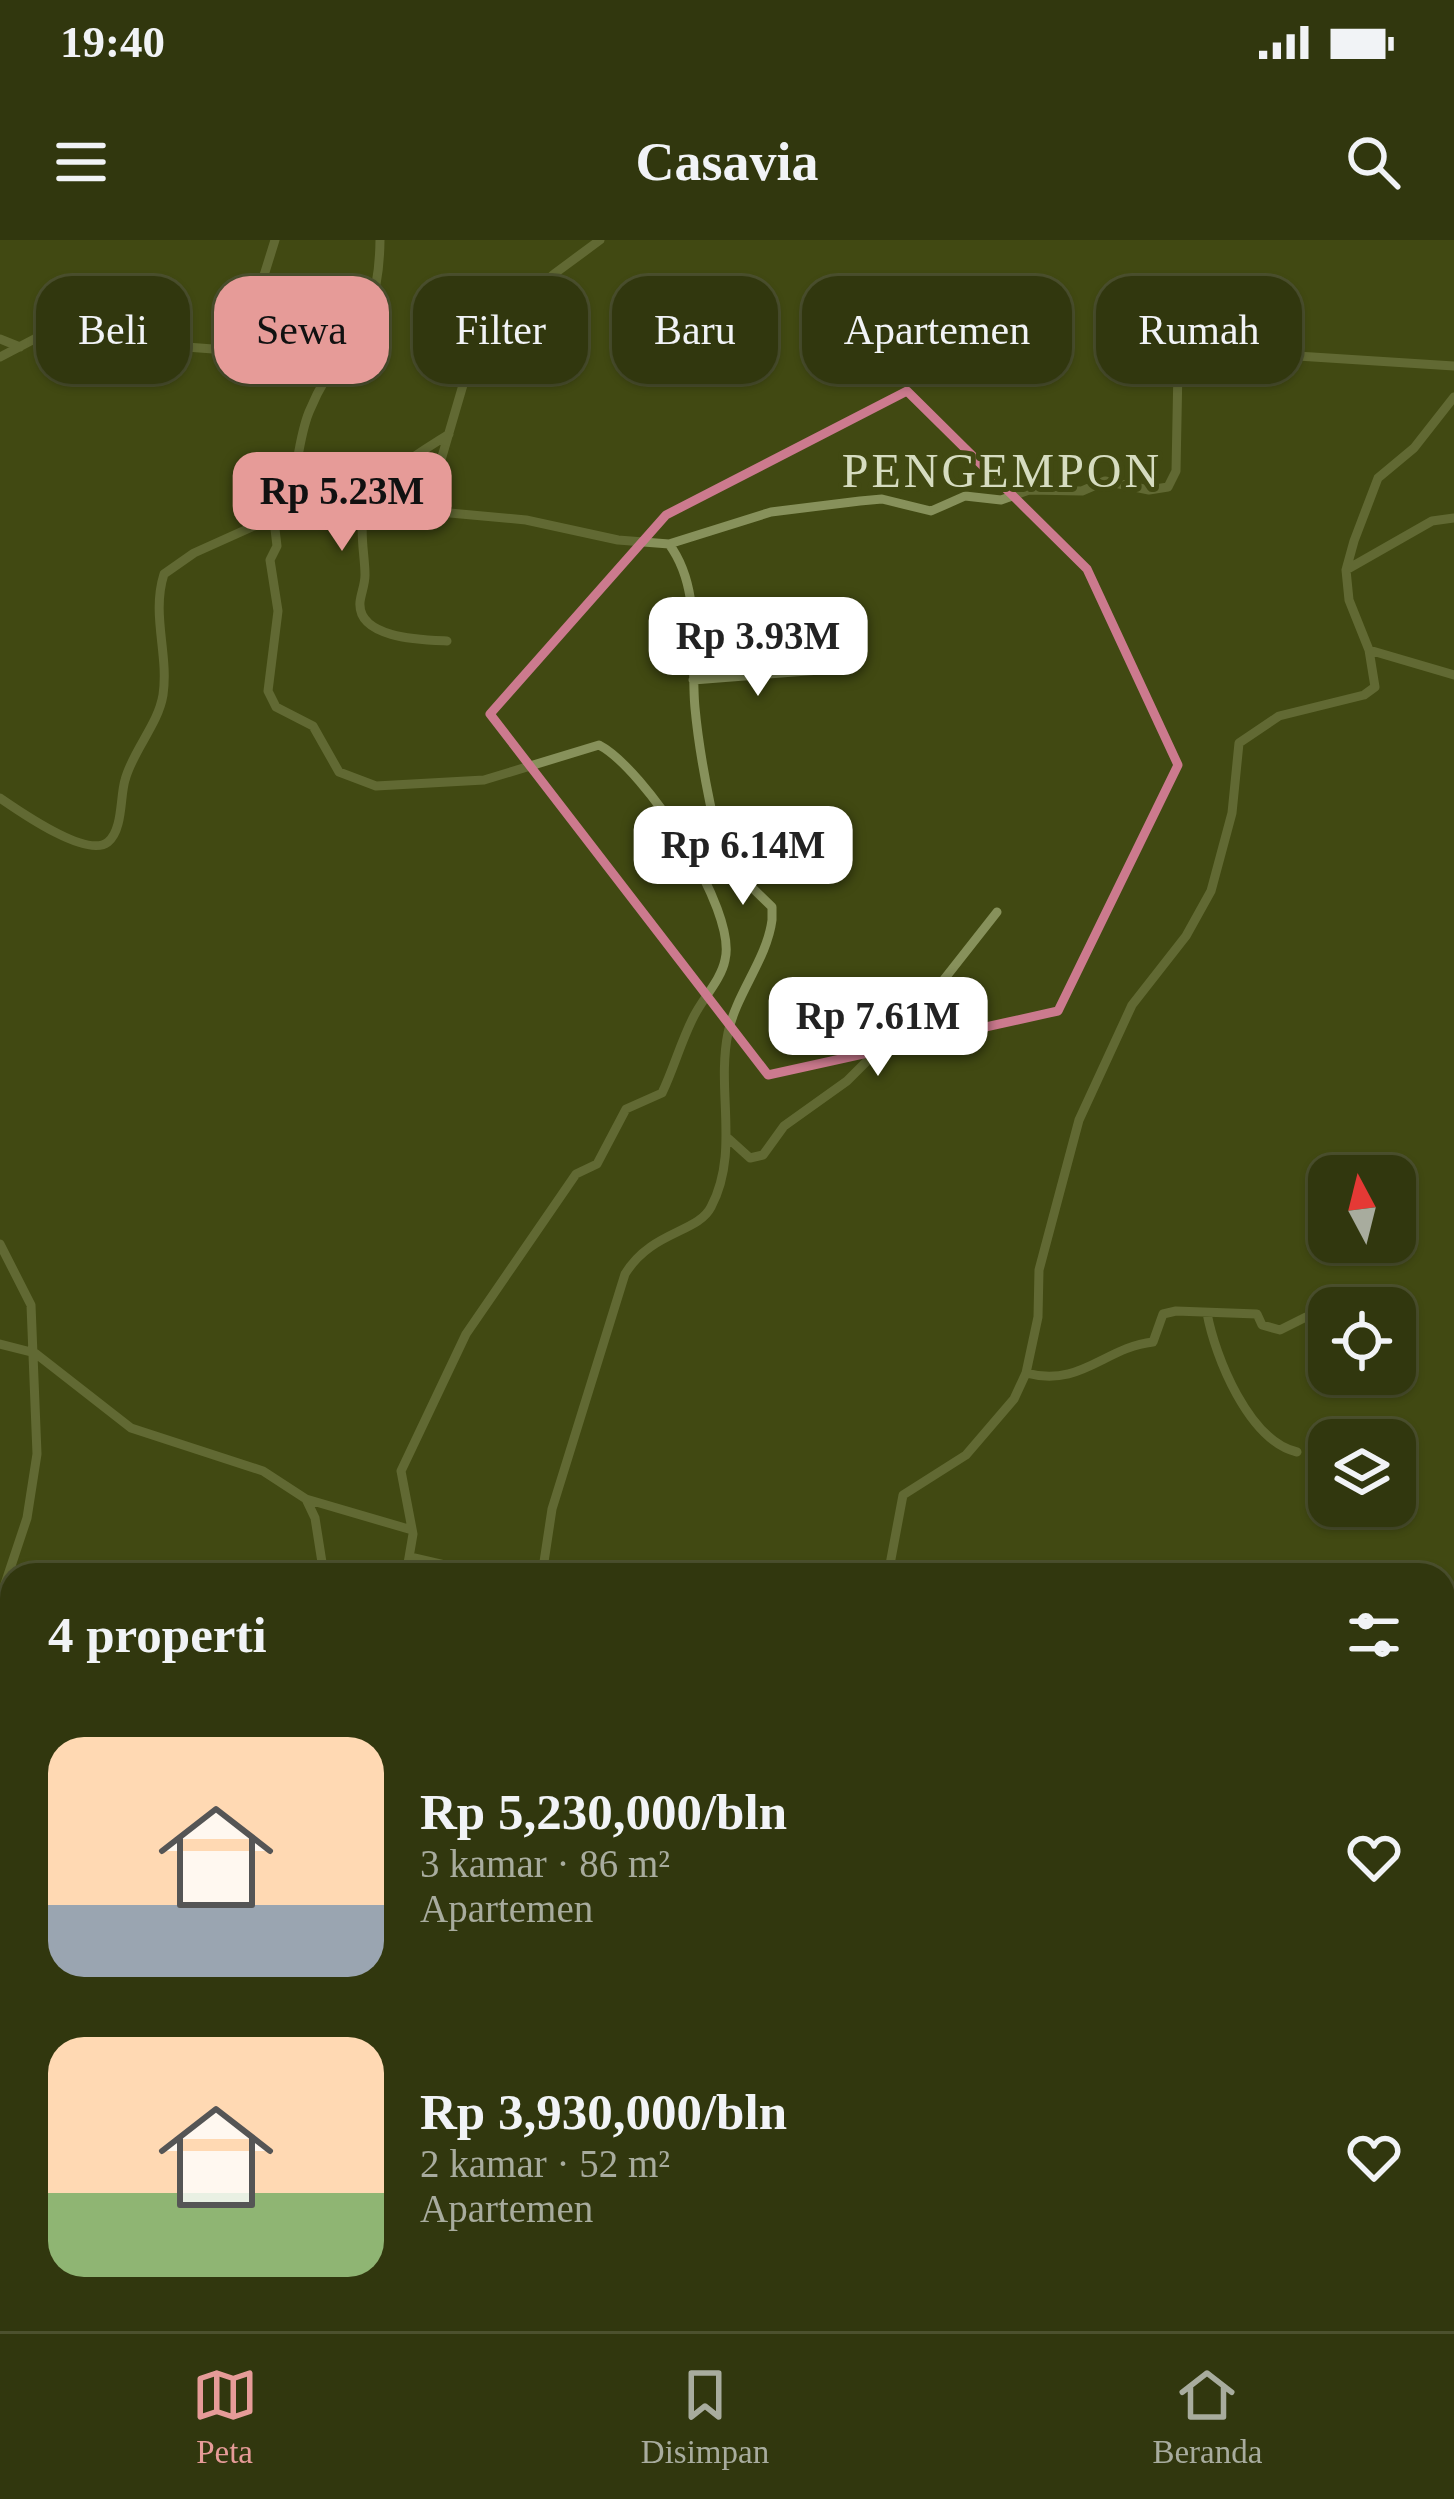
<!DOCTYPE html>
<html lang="id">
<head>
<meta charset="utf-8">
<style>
	body { margin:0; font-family:Georgia,serif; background:#393f17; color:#f1f3f6; height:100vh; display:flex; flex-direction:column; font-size:45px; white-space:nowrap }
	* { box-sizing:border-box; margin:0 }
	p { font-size:39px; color:#a8ac9e }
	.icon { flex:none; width:66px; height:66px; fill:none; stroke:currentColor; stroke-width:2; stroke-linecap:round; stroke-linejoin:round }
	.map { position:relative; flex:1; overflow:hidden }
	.side { position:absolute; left:0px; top:1323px; width:1455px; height:768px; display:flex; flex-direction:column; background:#31370e; border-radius:36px 36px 0 0; box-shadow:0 3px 9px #0004,0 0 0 3px #4c512e }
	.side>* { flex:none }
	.hud { position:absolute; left:36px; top:36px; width:1383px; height:108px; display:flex; gap:24px }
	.needle { width:78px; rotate:353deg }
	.buttons { position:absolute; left:1308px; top:915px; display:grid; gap:24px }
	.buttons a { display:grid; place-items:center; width:108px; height:108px; border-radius:24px; background:#31370e; box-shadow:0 3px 9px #0004,0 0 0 3px #4c512e; font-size:60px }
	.price { position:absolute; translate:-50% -102px; padding:0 27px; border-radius:24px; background:#fff; color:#222; font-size:39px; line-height:78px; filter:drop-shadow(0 3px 6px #0008) }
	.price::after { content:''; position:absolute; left:50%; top:72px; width:36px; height:27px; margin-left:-18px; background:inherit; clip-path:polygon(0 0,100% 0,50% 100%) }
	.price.current { background:#e69b98; color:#111 }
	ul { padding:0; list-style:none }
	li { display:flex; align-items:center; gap:36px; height:300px; padding:0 48px }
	li span { display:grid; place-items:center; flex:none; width:336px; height:240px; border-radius:36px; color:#555 }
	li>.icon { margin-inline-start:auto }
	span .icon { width:144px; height:144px; fill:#fffc; stroke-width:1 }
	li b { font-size:51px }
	h2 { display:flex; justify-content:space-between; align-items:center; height:144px; padding:0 48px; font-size:51px }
	.chip { padding:0 42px; border-radius:36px; background:#31370e; box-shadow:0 3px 9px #0004,0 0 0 3px #4c512e; font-size:42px; line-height:108px }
	.chip.current { background:#e69b98; color:#111 }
	.status { display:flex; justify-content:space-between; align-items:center; height:84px; padding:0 60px; background:#31370e; direction:ltr }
	.status svg { height:33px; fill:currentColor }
	header { display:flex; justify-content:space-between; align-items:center; height:156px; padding:0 48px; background:#31370e; font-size:54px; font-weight:700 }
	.dock { display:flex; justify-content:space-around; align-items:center; height:168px; border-top:3px solid #4c512e; background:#31370e; font-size:33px; color:#a8ac9e }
	.dock a { display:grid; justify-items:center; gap:6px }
	.dock .current { color:#e69b98 }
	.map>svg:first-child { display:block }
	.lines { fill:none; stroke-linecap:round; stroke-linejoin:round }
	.street { stroke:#87915b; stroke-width:9 }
	.marked { fill:none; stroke:#cc7a8e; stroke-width:9; stroke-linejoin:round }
	.labels { text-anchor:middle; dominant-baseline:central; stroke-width:10; stroke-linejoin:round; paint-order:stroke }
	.quarter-label { font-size:48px; letter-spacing:3px; fill:#d6dcc0; stroke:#414912 }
</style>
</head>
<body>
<div class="status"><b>19:40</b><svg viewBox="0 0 49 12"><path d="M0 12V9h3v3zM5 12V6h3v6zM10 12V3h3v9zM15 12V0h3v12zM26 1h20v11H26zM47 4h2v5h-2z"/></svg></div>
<header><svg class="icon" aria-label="menu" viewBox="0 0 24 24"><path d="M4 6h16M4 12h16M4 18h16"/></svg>Casavia<svg class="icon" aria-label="search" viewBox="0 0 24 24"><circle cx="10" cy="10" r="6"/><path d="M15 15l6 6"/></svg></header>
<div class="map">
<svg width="1454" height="2091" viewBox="0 0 1454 2091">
	<rect width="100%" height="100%" fill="#414912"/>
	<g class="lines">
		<!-- street -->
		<path class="street" d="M 0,99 L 20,107
			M 0,117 L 42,95 L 96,120 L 160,105 L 213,109 L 256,61 L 275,0
			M 274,281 L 277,306 L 270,320 L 278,371 L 268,451 L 276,467 L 313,486 L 339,532 L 376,546 L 484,540 L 599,505 C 644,528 738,670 725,720 C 721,740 703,758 694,776 C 681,801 674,828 662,853 L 626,869 L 597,924 L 576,934 L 466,1094 L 401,1231 L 413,1294 L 406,1335
			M 669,304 L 771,272 L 860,261 L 882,259 L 931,271 L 965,256 L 1001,260 L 1029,250 L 1082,251 L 1105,241 L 1149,250 L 1168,247 L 1176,231 L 1178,127 L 1186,117 L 1265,114 L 1454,126
			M 1346,330 L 1432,281 L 1454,278
			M 447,401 C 424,400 357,399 360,362 C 361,353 365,345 365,335 C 365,317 360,296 363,278 C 369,240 420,213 449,194
			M 1369,410 L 1454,435
			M 693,440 L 820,430
			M 0,558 C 19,571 87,619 108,602 C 123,590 120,556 125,540 C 133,510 158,485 163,455 C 169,414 151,375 164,334 L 194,313 L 283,273 C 298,243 296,204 309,172 C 340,96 379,98 380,0
			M 729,899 L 750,918 L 763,915 L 784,886 L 847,841 L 927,761 L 997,672
			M 0,1004 L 31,1065 L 37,1214 L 27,1278 L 0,1359
			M 1207,1073 C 1215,1117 1249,1201 1297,1212
			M 0,1104 L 35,1113 L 131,1188 L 263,1231 L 306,1259 L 412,1290
			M 1026,1133 C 1081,1148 1105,1107 1153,1102 L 1163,1074 L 1176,1071 L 1257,1074 L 1262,1085 L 1280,1090 L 1306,1077
			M 306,1259 L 315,1278 L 324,1335
			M 410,1317 L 488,1335
			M 542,1335 L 552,1269 L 625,1034 C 651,991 698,993 711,967 C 740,912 716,851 728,793 C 736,754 767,719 772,680 L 772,667 L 728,624 L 720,608 C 710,566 699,511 695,468 C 690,414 703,350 669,304 L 618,300 L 526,280 L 439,272 L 429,261 L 470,121 L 484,100 L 554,34 L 600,0
			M 888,1335 L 903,1255 L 966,1215 L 1014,1159 L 1026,1133 L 1038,1077 L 1039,1030 L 1079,880 L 1132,765 L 1186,696 L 1211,651 L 1232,573 L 1239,503 L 1279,476 L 1364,455 L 1375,447 L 1369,410 L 1349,360 L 1346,330 L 1354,301 L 1378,238 L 1414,208 L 1454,157
			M 1443,1667 L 1454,1667
			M 0,1710 L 12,1711
			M 0,2040 L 12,2052
			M 1443,2043 L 1454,2038
			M 50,2079 L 53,2091
			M 322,2091 L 323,2079
			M 419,2091 L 420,2079
			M 557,2091 L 564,2079
			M 825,2091 L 825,2079
			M 938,2091 L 940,2079
			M 1351,2091 L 1372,2079"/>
	</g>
	<!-- marked area -->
	<path d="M0 0H1454V2091H0ZM 907,151 L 1087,329 L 1178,525 L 1058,771 L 768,835 L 490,474 L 666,275 Z" fill="#414912" fill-opacity=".55" fill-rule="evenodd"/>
	<path class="marked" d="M 907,151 L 1087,329 L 1178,525 L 1058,771 L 768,835 L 490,474 L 666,275 Z"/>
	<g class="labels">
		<!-- quarter labels -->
		<g class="quarter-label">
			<text x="1002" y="230">PENGEMPON</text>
		</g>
	</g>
</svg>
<div class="buttons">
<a><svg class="needle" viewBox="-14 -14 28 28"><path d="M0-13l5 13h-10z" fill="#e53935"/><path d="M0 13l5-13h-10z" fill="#a8ac9e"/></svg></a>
<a><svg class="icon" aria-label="locate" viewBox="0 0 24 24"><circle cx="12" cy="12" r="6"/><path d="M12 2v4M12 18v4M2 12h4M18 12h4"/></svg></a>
<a><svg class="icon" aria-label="layers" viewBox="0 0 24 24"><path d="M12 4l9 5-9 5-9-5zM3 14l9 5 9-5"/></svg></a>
</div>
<b class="price current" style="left:342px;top:314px">Rp 5.23M</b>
<b class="price" style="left:758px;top:459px">Rp 3.93M</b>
<b class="price" style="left:743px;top:668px">Rp 6.14M</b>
<b class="price" style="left:878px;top:839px">Rp 7.61M</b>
<div class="hud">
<a class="chip">Beli</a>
<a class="chip current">Sewa</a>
<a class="chip">Filter</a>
<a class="chip">Baru</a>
<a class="chip">Apartemen</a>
<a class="chip">Rumah</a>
</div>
<section class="side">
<h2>4 properti<svg class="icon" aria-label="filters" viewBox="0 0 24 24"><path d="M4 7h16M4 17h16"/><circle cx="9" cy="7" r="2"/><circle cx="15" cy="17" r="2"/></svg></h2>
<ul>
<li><span style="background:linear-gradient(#ffd9b3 70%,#9aa5b1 0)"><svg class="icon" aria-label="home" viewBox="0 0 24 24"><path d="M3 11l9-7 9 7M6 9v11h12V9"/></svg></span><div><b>Rp 5,230,000/bln</b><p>3 kamar · 86 m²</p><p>Apartemen</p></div><svg class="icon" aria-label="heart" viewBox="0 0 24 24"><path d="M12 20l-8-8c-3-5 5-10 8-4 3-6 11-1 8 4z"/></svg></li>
<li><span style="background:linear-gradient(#ffd9b3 65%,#8fb573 0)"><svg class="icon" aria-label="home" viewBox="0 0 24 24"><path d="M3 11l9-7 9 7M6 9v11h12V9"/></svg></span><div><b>Rp 3,930,000/bln</b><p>2 kamar · 52 m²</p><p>Apartemen</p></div><svg class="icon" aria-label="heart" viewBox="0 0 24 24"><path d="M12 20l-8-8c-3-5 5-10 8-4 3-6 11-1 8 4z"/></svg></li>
</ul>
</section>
</div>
<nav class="dock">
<a class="current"><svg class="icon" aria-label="map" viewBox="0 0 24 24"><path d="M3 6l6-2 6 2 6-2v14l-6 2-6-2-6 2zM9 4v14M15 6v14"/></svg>Peta</a>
<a><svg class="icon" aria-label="saved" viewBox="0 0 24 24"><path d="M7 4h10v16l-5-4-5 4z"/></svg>Disimpan</a>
<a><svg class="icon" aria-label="home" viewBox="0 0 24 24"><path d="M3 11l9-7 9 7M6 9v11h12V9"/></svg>Beranda</a>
</nav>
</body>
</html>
